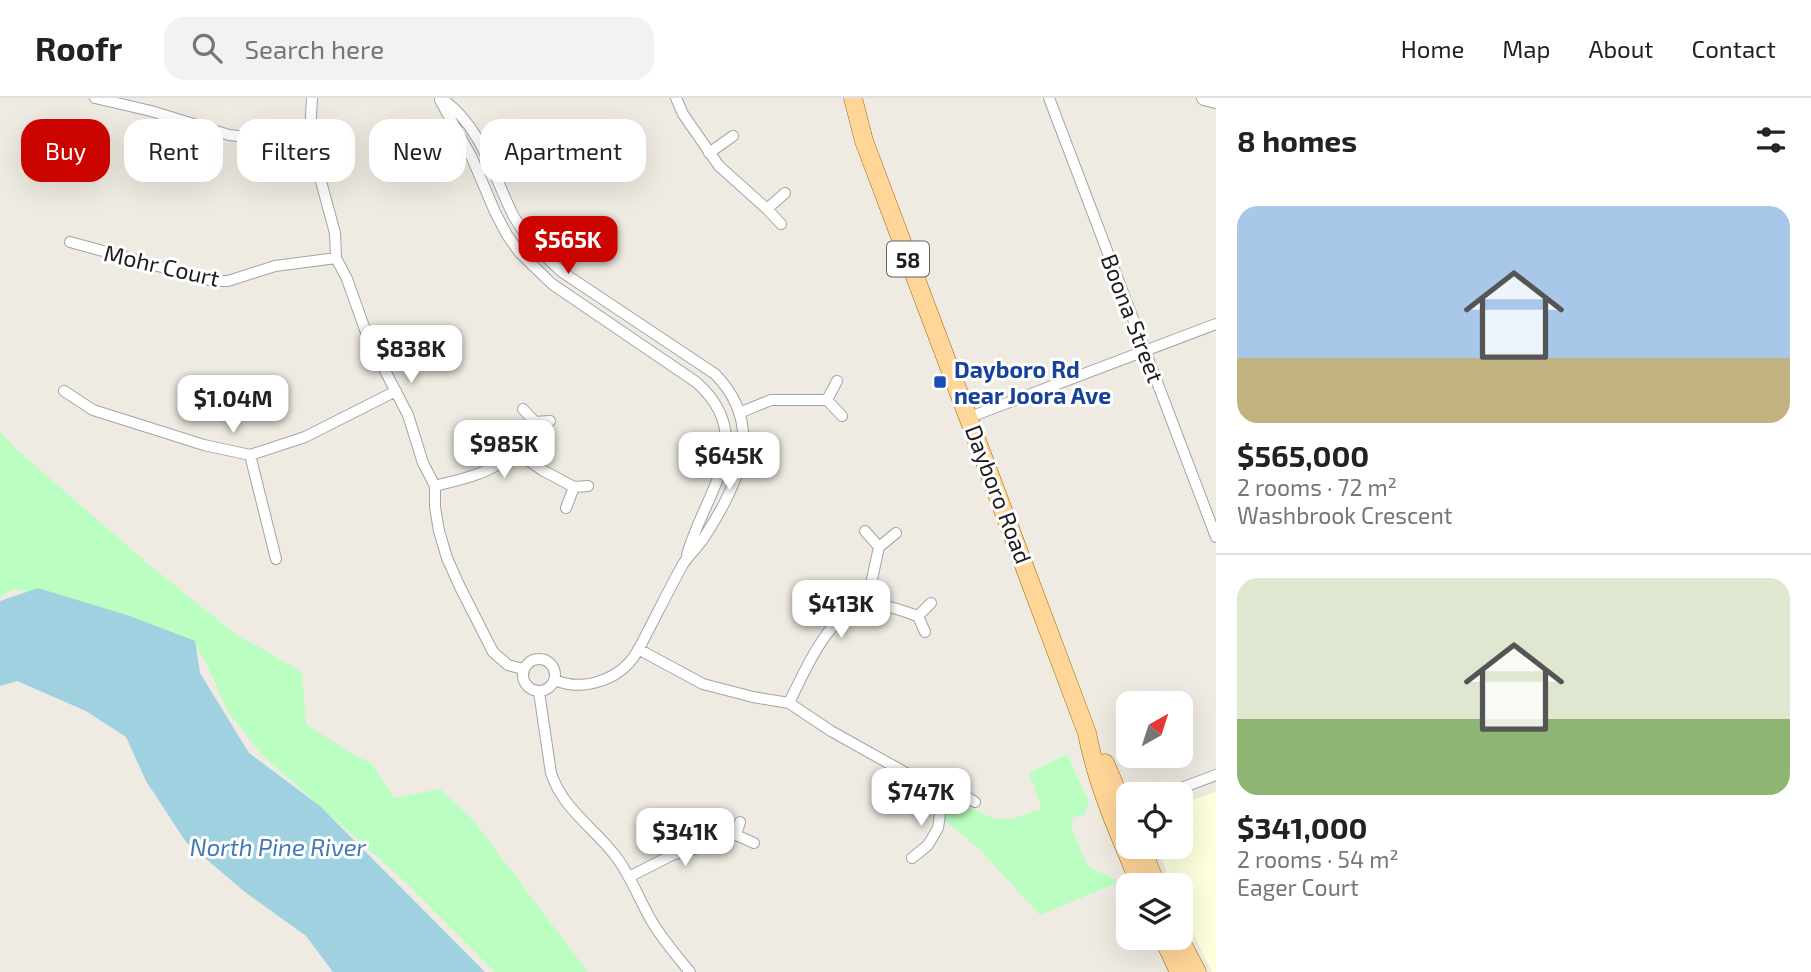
<!DOCTYPE html>
<html lang="en">
<head>
<meta charset="utf-8">
<style>
	body { margin:0; font-family:"Exo 2",sans-serif; background:#f2f2f2; color:#222; height:100vh; display:flex; flex-direction:column; font-size:26px; white-space:nowrap }
	* { box-sizing:border-box; margin:0 }
	p { font-size:23px; color:#767676 }
	.icon { flex:none; width:38px; height:38px; fill:none; stroke:currentColor; stroke-width:2; stroke-linecap:round; stroke-linejoin:round }
	.map { position:relative; flex:1; overflow:hidden }
	.panel { display:flex; flex-direction:column; background:#fff; width:595px }
	.panel>* { flex:none }
	.guide { position:absolute; left:21px; top:21px; width:665px; height:63px; display:flex; gap:14px }
	.needle { width:46px; rotate:39deg }
	.buttons { position:absolute; left:1116px; top:593px; display:grid; gap:14px }
	.buttons a { display:grid; place-items:center; width:77px; height:77px; border-radius:14px; background:#fff; box-shadow:0 7px 28px #0002; font-size:35px }
	.price { position:absolute; translate:-50% -60px; padding:0 16px; border-radius:14px; background:#fff; color:#222; font-size:23px; line-height:46px; filter:drop-shadow(0 2px 4px #0008) }
	.price::after { content:''; position:absolute; left:50%; top:42px; width:21px; height:16px; margin-left:-10px; background:inherit; clip-path:polygon(0 0,100% 0,50% 100%) }
	.price.active { background:#cb0400; color:#fff }
	ul { padding:0; list-style:none }
	li { display:grid; align-content:center; gap:14px; height:371px; padding:0 21px }
	li+li { border-top:2px solid #e0e0e0 }
	li span { display:grid; place-items:center; height:217px; border-radius:21px; color:#555 }
	li>.icon { margin-inline-start:auto }
	span .icon { width:126px; height:126px; fill:#fffc; stroke-width:1 }
	li b { font-size:30px }
	h2 { display:flex; justify-content:space-between; align-items:center; height:84px; padding:0 21px; font-size:30px }
	.pill { padding:0 24px; border-radius:21px; background:#fff; box-shadow:0 7px 28px #0002; font-size:24px; line-height:63px }
	.pill.active { background:#cb0400; color:#fff }
	header { display:flex; align-items:center; gap:42px; box-sizing:border-box; height:98px; padding:0 35px; background:#fff; border-bottom:2px solid #e0e0e0 }
	header strong { font-size:33px }
	nav { display:flex; gap:38px; margin-inline-start:auto; font-size:24px }
	.search { width:490px; height:63px; background:#f2f2f2; display:flex; align-items:center; gap:18px; box-sizing:border-box; padding:0 24px; border-radius:21px; color:#767676; font-size:26px }
	main { display:flex; flex:1; min-height:0 }
	.map>svg:first-child { display:block }
	.education { fill:#feffdc }
	.park { fill:#bbfec1 }
	.water { fill:#9fd1e1 }
	.lines { fill:none; stroke-linecap:round; stroke-linejoin:round }
	.minor-casing { stroke:#a4a4a4; stroke-width:12 }
	.tertiary-casing { stroke:#a4a4a4; stroke-width:16 }
	.primary-casing { stroke:#976800; stroke-width:19 }
	.minor { stroke:#fff; stroke-width:10 }
	.tertiary { stroke:#fff; stroke-width:14 }
	.primary { stroke:#ffd598; stroke-width:18 }
	.transit-dot { fill:#1a4fb4; stroke:#fff; stroke-width:2.5 }
	.labels { text-anchor:middle; dominant-baseline:central; stroke-width:6; stroke-linejoin:round; paint-order:stroke }
	.shield { fill:#fff; stroke:#616161; stroke-width:2 }
	.shield-label { font-size:21px; font-weight:bold; fill:#1d1d1d }
	.street-label { font-size:23px; fill:#1d1d1d; stroke:#fff }
	.transit-label { font-size:23px; font-weight:bold; fill:#164399; stroke:#fff; text-anchor:start }
	.water-label { font-size:24px; font-style:italic; fill:#4279b5; stroke:#fff }
</style>
</head>
<body>
<header>
<strong>Roofr</strong>
<div class="search"><svg class="icon" aria-label="search" viewBox="0 0 24 24"><circle cx="10" cy="10" r="6"/><path d="M15 15l6 6"/></svg>Search here</div>
<nav><a>Home</a><a>Map</a><a>About</a><a>Contact</a></nav>
</header>
<main>
<div class="map">
<svg width="1216" height="874" viewBox="0 0 1216 874">
	<rect width="100%" height="100%" fill="#efebe2"/>
	<!-- education -->
	<path class="education" d="M 1216,694 L 1216,874 L 1212,874 L 1181,810 L 1181,788 L 1172,787 L 1157,749 L 1181,749 L 1181,706 Z"/>
	<!-- park -->
	<path class="park" d="M 0,334 L 16,351 L 146,464 L 233,534 L 302,574 L 306,626 L 344,651 L 372,666 L 394,700 L 440,691 L 473,722 L 588,874 L 495,874 L 401,780 L 262,657 L 228,614 L 205,562 L 191,543 L 101,513 L 14,491 L 0,499 Z
		M 1067,656 L 1089,704 L 1084,717 L 1073,719 L 1071,729 L 1088,769 L 1115,781 L 1117,785 L 1040,817 L 980,752 L 944,722 L 948,709 L 956,703 L 994,721 L 1011,721 L 1042,711 L 1029,675 Z"/>
	<!-- water -->
	<path class="water" d="M 38,490 L 130,518 L 195,543 L 200,575 L 249,655 L 320,708 L 485,874 L 333,874 L 306,838 L 245,794 L 186,744 L 146,683 L 126,639 L 86,613 L 17,583 L 0,588 L 0,503 Z"/>
	<g class="lines">
		<defs>
			<path id="minor" d="M 95,0 L 151,13 L 229,37 L 247,39 L 310,34
				M 312,0 L 310,34 L 313,54 L 335,135 L 336,160 L 347,181 L 368,240 L 408,317 L 423,365 L 435,388 L 435,409 L 439,433 L 447,460 L 460,489 L 493,554 L 508,567 L 523,571
				M 441,0 C 481,28 492,74 513,117 C 525,139 543,157 562,174 L 715,276 C 767,329 738,388 703,441 C 697,450 689,457 683,466 C 671,488 660,510 648,533 C 643,543 637,556 629,565 C 611,584 580,593 555,582
				M 676,0 L 683,16 L 719,68 L 767,111
				M 1049,0 L 1216,439
				M 440,2 L 472,60 L 495,114 L 507,137 L 520,155 L 552,186 L 696,284 C 760,340 704,395 687,457
				M 709,55 L 733,38
				M 781,126 L 767,111 L 785,95
				M 70,144 L 213,183 L 228,183 L 275,168 L 336,160
				M 837,283 L 827,302 L 842,318
				M 64,293 L 93,312 L 204,347 L 250,357 L 305,339 L 396,293
				M 523,311 L 535,324 L 550,323
				M 739,315 L 771,302 L 827,302
				M 970,319 L 1216,226
				M 515,353 L 542,372 L 574,389
				M 250,357 L 276,461
				M 435,388 C 486,375 506,372 535,324
				M 566,410 L 574,389 L 588,388
				M 865,433 L 879,449 L 896,435
				M 872,506 L 871,486 L 879,449
				M 925,534 L 918,518 L 931,505
				M 638,551 L 703,586 L 753,599 L 789,605 L 831,633 L 924,685 L 938,702 L 940,716 L 938,730 L 928,747 L 912,760
				M523 577a16 16 0 1 1 32 0a16 16 0 1 1-32 0Z
				M 539,594 L 551,675 C 563,712 595,730 617,760 C 631,779 639,801 651,822 C 662,841 676,857 690,874
				M 789,605 C 805,573 831,505 876,507 C 890,507 905,514 918,518
				M 961,680 L 958,694 L 975,704
				M 1165,696 L 1216,677
				M 740,724 L 736,737 L 754,745
				M 629,779 L 672,757 L 705,748 L 722,738 L 736,737"/>
			<path id="tertiary" d="M 1204,0 L 1216,3"/>
			<path id="primary" d="M 853,0 L 864,43 L 1087,635 C 1097,687 1120,739 1141,788
				M 1105,665 L 1129,721
				M 1141,749 L 1157,788
				M 1163,840 L 1179,874
				M 1179,840 L 1197,874"/>
		</defs>
		<!-- minor casing -->
		<use href="#minor" class="minor-casing"/>
		<!-- tertiary casing -->
		<use href="#tertiary" class="tertiary-casing"/>
		<!-- primary casing -->
		<use href="#primary" class="primary-casing"/>
		<!-- minor -->
		<use href="#minor" class="minor"/>
		<!-- tertiary -->
		<use href="#tertiary" class="tertiary"/>
		<!-- primary -->
		<use href="#primary" class="primary"/>
	</g>
	<!-- markers -->
	<rect class="transit-dot" x="933" y="277" width="14" height="14" rx="3.5"/>
	<g class="labels">
		<!-- shield labels -->
		<rect class="shield" x="887" y="143.5" width="42" height="35" rx="5"/>
		<g class="shield-label">
			<text x="908" y="161">58</text>
		</g>
		<!-- street labels -->
		<g class="street-label">
			<text transform="translate(162 167) rotate(13)">Mohr Court</text>
			<text transform="translate(1133 220) rotate(69)">Boona Street</text>
			<text transform="translate(999 396) rotate(69)">Dayboro Road</text>
		</g>
		<!-- transit labels -->
		<g class="transit-label">
			<text x="954" y="271">Dayboro Rd<tspan x="954" dy="26">near Joora Ave</tspan></text>
		</g>
		<!-- water labels -->
		<g class="water-label">
			<text x="278" y="748">North Pine River</text>
		</g>
	</g>
</svg>
<div class="buttons">
<a><svg class="needle" viewBox="-14 -14 28 28"><path d="M0-13l5 13h-10z" fill="#e53935"/><path d="M0 13l5-13h-10z" fill="#767676"/></svg></a>
<a><svg class="icon" aria-label="locate" viewBox="0 0 24 24"><circle cx="12" cy="12" r="6"/><path d="M12 2v4M12 18v4M2 12h4M18 12h4"/></svg></a>
<a><svg class="icon" aria-label="layers" viewBox="0 0 24 24"><path d="M12 4l9 5-9 5-9-5zM3 14l9 5 9-5"/></svg></a>
</div>
<b class="price active" style="left:568px;top:178px">$565K</b>
<b class="price" style="left:411px;top:287px">$838K</b>
<b class="price" style="left:233px;top:337px">$1.04M</b>
<b class="price" style="left:504px;top:382px">$985K</b>
<b class="price" style="left:729px;top:394px">$645K</b>
<b class="price" style="left:841px;top:542px">$413K</b>
<b class="price" style="left:921px;top:730px">$747K</b>
<b class="price" style="left:685px;top:770px">$341K</b>
<div class="guide">
<a class="pill active">Buy</a>
<a class="pill">Rent</a>
<a class="pill">Filters</a>
<a class="pill">New</a>
<a class="pill">Apartment</a>
</div>
</div>
<section class="panel">
<h2>8 homes<svg class="icon" aria-label="filters" viewBox="0 0 24 24"><path d="M4 7h16M4 17h16"/><circle cx="9" cy="7" r="2"/><circle cx="15" cy="17" r="2"/></svg></h2>
<ul>
<li><span style="background:linear-gradient(#a9c7e8 70%,#c2b280 0)"><svg class="icon" aria-label="home" viewBox="0 0 24 24"><path d="M3 11l9-7 9 7M6 9v11h12V9"/></svg></span><div><b>$565,000</b><p>2 rooms · 72 m²</p><p>Washbrook Crescent</p></div></li>
<li><span style="background:linear-gradient(#dfe7d0 65%,#8fb573 0)"><svg class="icon" aria-label="home" viewBox="0 0 24 24"><path d="M3 11l9-7 9 7M6 9v11h12V9"/></svg></span><div><b>$341,000</b><p>2 rooms · 54 m²</p><p>Eager Court</p></div></li>
</ul>
</section>
</main>
</body>
</html>
